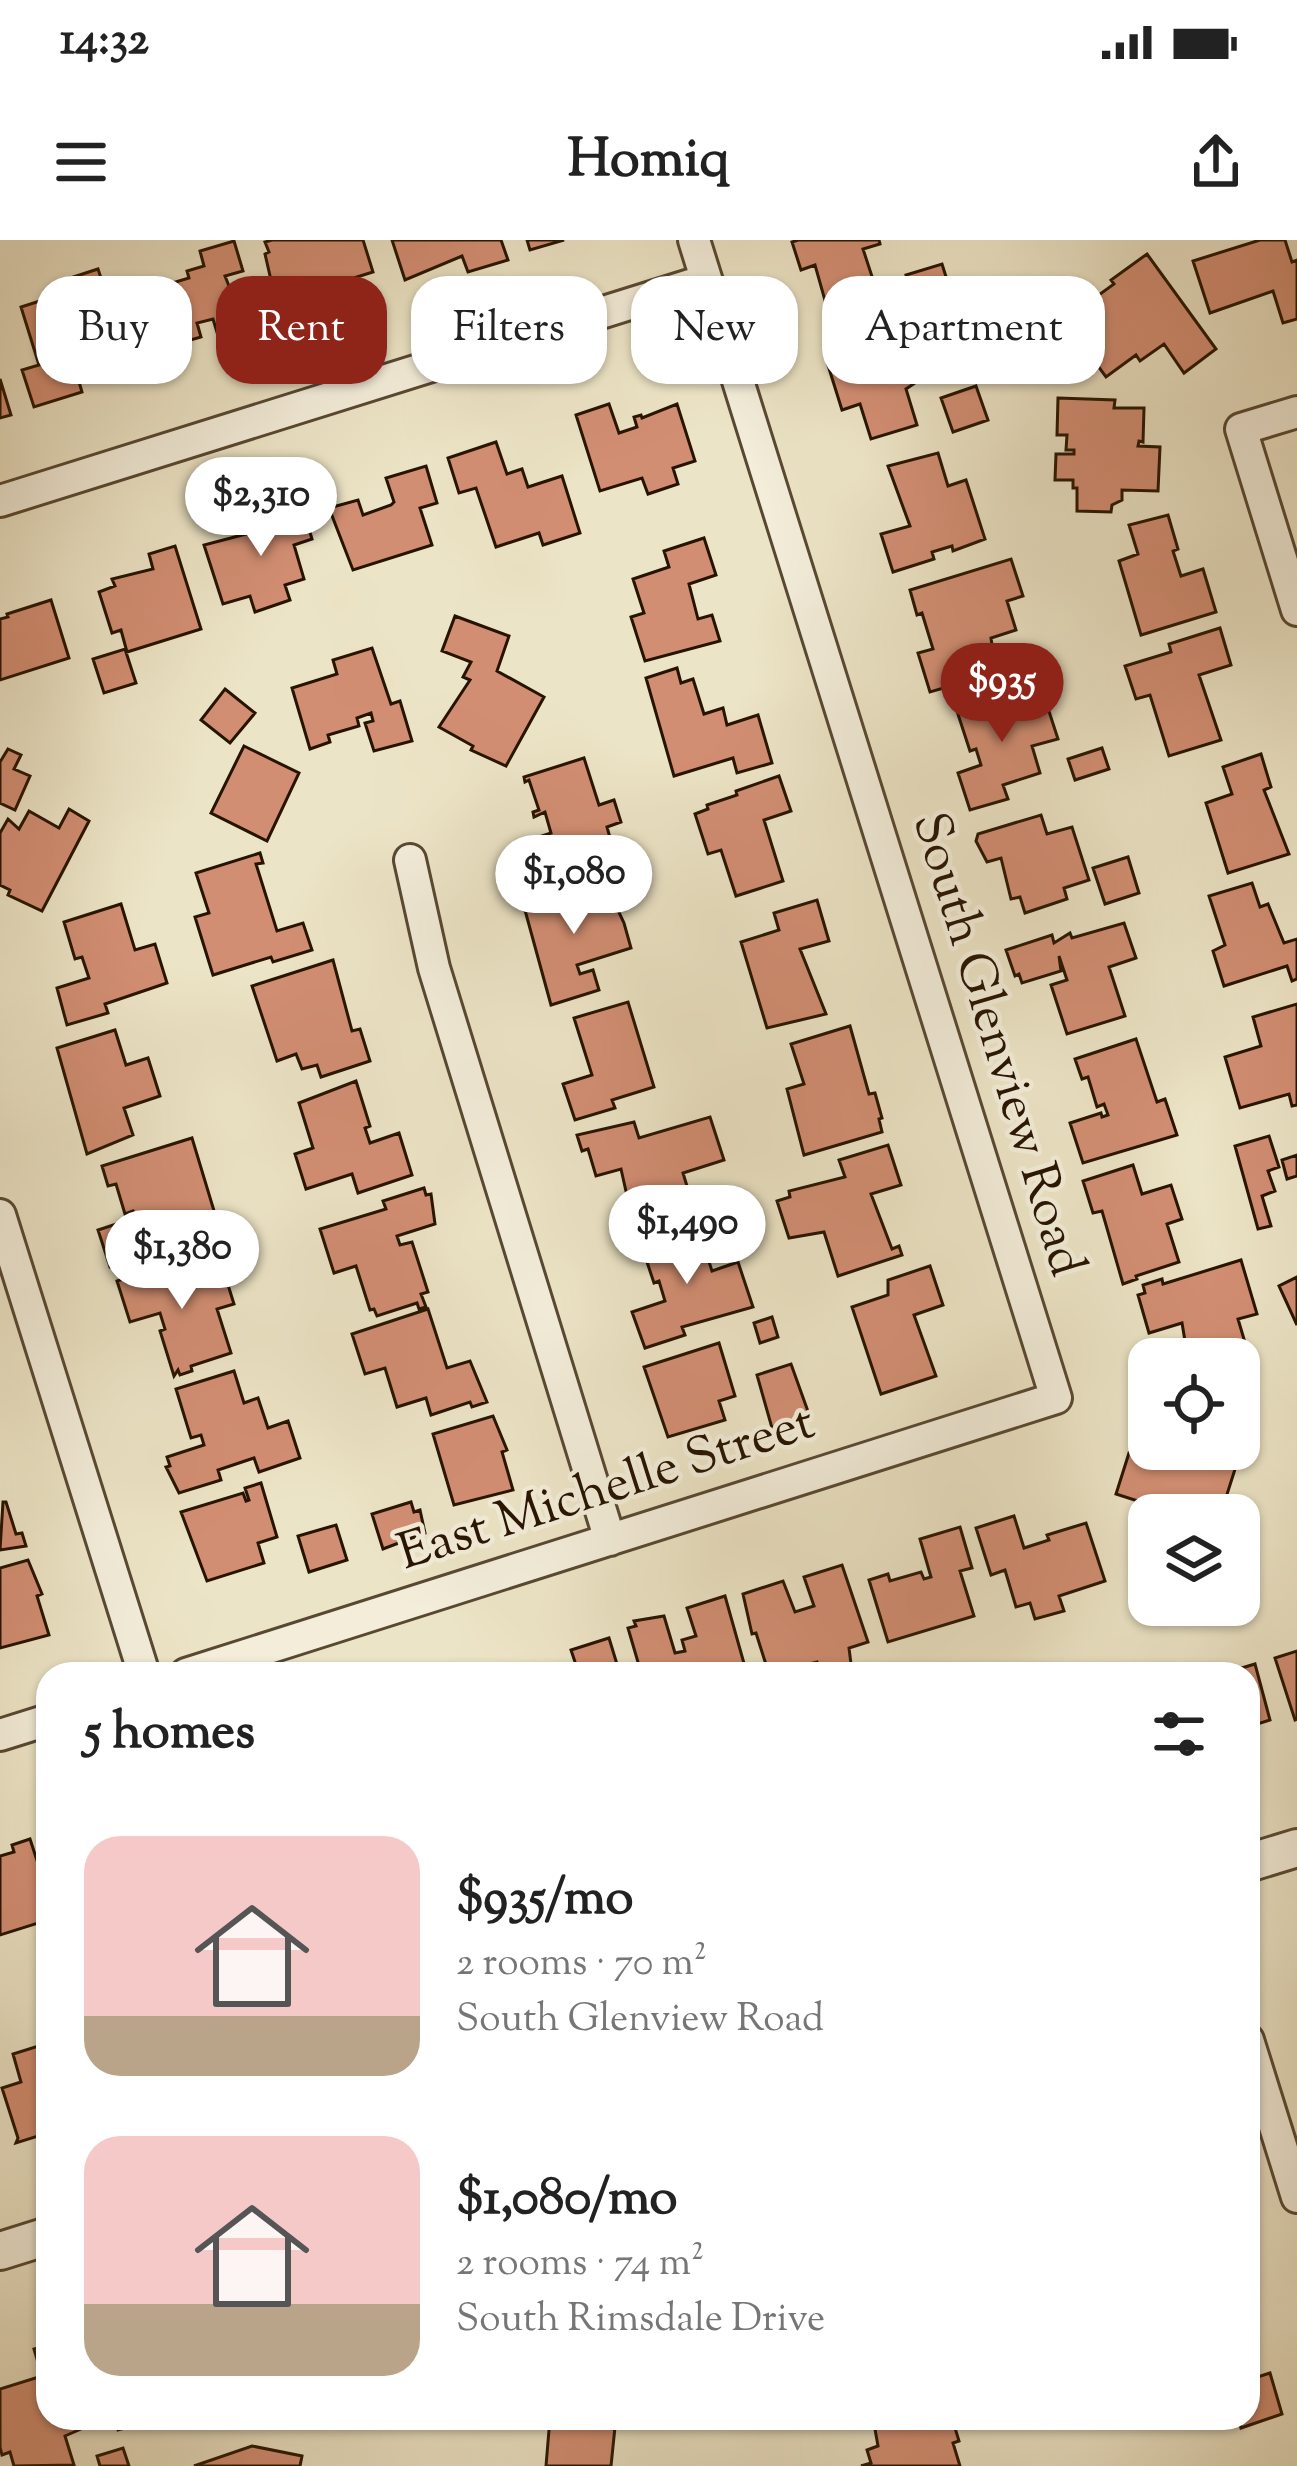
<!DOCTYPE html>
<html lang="en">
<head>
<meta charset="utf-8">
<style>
	body { margin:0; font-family:"Sorts Mill Goudy",serif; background:#f6f6f6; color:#222; height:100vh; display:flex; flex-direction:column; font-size:45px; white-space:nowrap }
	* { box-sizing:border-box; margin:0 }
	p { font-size:39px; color:#767676 }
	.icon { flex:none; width:66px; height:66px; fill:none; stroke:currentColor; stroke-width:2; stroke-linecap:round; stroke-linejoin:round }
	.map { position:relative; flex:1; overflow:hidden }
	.side { position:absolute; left:36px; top:1422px; width:1224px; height:768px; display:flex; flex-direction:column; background:#fff; border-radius:36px; box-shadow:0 3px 9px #0004 }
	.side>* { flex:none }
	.top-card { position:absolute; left:36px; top:36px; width:1227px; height:108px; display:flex; gap:24px }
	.tools { position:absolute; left:1128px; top:1098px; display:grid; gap:24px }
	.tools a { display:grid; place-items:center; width:132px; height:132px; border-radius:24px; background:#fff; box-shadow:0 3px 9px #0004; font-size:60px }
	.price { position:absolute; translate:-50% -102px; padding:0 27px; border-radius:42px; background:#fff; color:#222; font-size:39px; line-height:78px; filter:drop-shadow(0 3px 6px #0008) }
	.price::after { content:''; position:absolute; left:50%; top:72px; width:36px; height:27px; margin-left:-18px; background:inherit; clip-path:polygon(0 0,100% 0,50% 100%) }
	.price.active { background:#8f2418; color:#fff }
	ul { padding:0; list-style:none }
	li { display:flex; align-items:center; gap:36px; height:300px; padding:0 48px }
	li span { display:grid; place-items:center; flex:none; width:336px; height:240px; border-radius:36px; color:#555 }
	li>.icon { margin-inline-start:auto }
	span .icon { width:144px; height:144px; fill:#fffc; stroke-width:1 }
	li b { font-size:51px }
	h2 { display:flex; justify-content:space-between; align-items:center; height:144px; padding:0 48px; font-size:51px }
	.chip { padding:0 42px; border-radius:36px; background:#fff; box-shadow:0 3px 9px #0004; font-size:42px; line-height:108px }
	.chip.active { background:#8f2418; color:#fff }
	.status { display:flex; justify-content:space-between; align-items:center; height:84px; padding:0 60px; background:#fff; direction:ltr }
	.status svg { height:33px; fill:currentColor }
	header { display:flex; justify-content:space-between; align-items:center; height:156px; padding:0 48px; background:#fff; font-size:54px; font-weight:700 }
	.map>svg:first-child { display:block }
	.building { fill:#d28e73; stroke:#271400; stroke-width:3 }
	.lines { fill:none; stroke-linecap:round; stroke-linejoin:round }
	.minor-casing { stroke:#584832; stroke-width:36 }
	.tertiary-casing { stroke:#584832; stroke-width:42 }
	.minor { stroke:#f3edda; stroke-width:30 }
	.tertiary { stroke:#f3edda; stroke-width:36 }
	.labels { text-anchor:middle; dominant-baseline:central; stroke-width:9; stroke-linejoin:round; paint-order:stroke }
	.street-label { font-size:51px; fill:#271400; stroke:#f3edda }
</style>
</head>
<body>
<div class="status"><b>14:32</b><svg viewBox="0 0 49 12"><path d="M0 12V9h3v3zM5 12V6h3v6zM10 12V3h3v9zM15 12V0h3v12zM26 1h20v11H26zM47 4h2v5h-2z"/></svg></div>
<header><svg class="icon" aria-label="menu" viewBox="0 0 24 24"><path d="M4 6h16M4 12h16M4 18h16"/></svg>Homiq<svg class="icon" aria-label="share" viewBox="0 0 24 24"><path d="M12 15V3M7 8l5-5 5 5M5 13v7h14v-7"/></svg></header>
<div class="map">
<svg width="1297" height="2226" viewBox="0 0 1297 2226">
	<rect width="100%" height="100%" fill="#ece4c6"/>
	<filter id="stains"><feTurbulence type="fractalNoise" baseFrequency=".00167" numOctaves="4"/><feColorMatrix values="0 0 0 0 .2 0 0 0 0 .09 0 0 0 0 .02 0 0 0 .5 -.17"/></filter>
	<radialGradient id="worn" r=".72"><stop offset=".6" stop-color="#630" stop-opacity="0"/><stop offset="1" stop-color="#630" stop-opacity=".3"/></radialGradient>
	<!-- building -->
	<path class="building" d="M 272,0 L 363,0 L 373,32 L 312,51 L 320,76 L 282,88 L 265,14 L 269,12 L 265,2 Z
		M 392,0 L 501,0 L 508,20 L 468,32 L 462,16 L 405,40 Z
		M 527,0 L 564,0 L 530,10 Z
		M 798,0 L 879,0 L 880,4 L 863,9 L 881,64 L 838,78 L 833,62 L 826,64 L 815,25 L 801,30 L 792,2 Z
		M 1260,0 L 1285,0 L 1292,22 L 1297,20 L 1297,79 L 1283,83 L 1273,51 L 1210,73 L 1193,21 Z
		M 234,1 L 243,31 L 225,36 L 235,61 L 249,57 L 261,98 L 222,109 L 213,79 L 197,83 L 201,97 L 156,110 L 139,53 L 189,38 L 187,31 L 204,26 L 200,11 Z
		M 1147,14 L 1216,109 L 1184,133 L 1164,104 L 1140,121 L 1136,115 L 1106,137 L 1076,96 L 1100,78 L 1089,62 L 1114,44 L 1111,40 Z
		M 942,24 L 953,59 L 918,71 L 906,35 Z
		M 98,29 L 117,87 L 83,98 L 88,115 L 72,118 L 82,152 L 34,167 L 22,130 L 39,125 L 21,67 L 65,53 L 61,41 Z
		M 897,100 L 915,143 L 906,149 L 917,185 L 871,199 L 860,164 L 842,170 L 827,122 Z
		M 0,139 L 11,175 L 0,178 Z
		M 976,146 L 988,180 L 953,192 L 941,158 Z
		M 1058,158 L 1115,160 L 1114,168 L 1144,168 L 1143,202 L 1139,201 L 1138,206 L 1160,207 L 1158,251 L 1122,250 L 1122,260 L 1112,265 L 1111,272 L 1077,271 L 1077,248 L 1073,248 L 1073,240 L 1055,240 L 1056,214 L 1074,214 L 1074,210 L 1066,210 L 1067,195 L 1057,195 Z
		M 609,164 L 619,193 L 637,187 L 634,177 L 641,175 L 642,178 L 677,164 L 695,221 L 673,228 L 678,244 L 648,254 L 642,238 L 600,251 L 576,175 Z
		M 496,202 L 507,234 L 522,229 L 528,247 L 562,236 L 580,293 L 543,305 L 539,293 L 496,307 L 476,248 L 459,253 L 448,218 Z
		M 938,213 L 948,246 L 966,240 L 985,299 L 953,311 L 952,306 L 932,312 L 934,319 L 893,332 L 881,294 L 910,286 L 888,226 Z
		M 426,226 L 437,263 L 420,268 L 432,305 L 353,330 L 329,268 L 358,260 L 363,275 L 391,265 L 394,262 L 386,238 Z
		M 301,262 L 312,299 L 294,305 L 304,339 L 285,345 L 290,360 L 255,372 L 250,356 L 223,364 L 204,305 L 265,289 L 260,275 Z
		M 1168,275 L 1178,309 L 1173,311 L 1181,336 L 1203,329 L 1216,372 L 1141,395 L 1119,321 L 1138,314 L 1129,285 Z
		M 704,298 L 716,335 L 689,344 L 698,379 L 712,375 L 720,401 L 645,421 L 631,377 L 644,373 L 633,339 L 669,327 L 664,311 Z
		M 175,306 L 201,389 L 127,412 L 121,390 L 112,393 L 99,352 L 115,346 L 112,339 L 153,329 L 149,314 Z
		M 1011,319 L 1023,356 L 1007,361 L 1016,390 L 991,398 L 995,425 L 966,434 L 968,441 L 930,452 L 918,413 L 933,409 L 922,373 L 917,375 L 910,350 Z
		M 51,360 L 69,418 L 0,440 L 0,379 L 8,377 L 7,374 Z
		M 455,376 L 509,396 L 497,431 L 544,457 L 506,526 L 471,510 L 473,506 L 439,487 L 470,440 L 463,437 L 471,422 L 442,411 Z
		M 1220,388 L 1231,425 L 1199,435 L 1221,500 L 1169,516 L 1150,455 L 1136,459 L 1125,426 L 1171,412 L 1169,404 Z
		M 372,408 L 391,464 L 400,461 L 412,501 L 374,511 L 365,483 L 373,481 L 371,473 L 357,478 L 359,486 L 328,495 L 330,502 L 310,509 L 292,448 L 337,434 L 333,420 Z
		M 125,409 L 136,443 L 104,453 L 93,419 Z
		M 677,428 L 681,443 L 693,439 L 704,474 L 723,468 L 727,485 L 758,475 L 772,523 L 737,533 L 733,518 L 674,536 L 646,438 Z
		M 225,449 L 255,473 L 230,503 L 201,480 Z
		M 1013,451 L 1018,467 L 1045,459 L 1058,499 L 1032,506 L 1040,533 L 1003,545 L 1008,559 L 970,570 L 958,533 L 981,525 L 976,509 L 970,511 L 956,468 Z
		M 244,506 L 299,533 L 267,601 L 211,573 Z
		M 1102,508 L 1109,529 L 1075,540 L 1068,519 Z
		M 8,509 L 21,515 L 14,529 L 30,536 L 15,570 L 0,563 L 0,522 Z
		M 1261,514 L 1271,547 L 1264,550 L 1289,614 L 1228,633 L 1206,563 L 1232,554 L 1223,527 Z
		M 584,518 L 599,565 L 614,560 L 621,582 L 607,587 L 612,605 L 569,619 L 572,627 L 524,643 L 521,636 L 529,634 L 521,608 L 513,611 L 512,606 L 551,593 L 545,572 L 534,577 L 533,572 L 539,570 L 529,540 L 525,542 L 524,537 Z
		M 779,536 L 791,571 L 764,580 L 783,641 L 736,656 L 721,610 L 708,614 L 695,574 L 708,569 L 707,565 L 737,555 L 736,551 Z
		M 69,569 L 89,581 L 42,671 L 8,655 L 10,650 L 0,645 L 0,593 L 8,579 L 19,589 L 29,571 L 59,588 Z
		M 1041,575 L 1047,594 L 1072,587 L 1089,640 L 1064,648 L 1067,659 L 1025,673 L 1020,657 L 1011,659 L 1001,618 L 987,622 L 976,601 L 978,594 Z
		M 260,613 L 263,623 L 256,624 L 277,691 L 303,683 L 312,710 L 273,722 L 271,717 L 213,735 L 195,677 L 209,673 L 196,633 Z
		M 1128,617 L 1139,653 L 1105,664 L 1093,628 Z
		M 602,638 L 611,670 L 617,668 L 624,683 L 631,708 L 577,725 L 580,734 L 593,730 L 599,750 L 551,765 L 523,663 Z
		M 1252,643 L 1260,667 L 1268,664 L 1284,703 L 1297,699 L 1297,739 L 1292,741 L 1287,726 L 1224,746 L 1213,711 L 1225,705 L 1209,656 Z
		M 817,660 L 829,701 L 800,709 L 826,774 L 767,788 L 741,702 L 779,690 L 774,673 Z
		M 121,664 L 135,710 L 155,704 L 167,743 L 105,764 L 108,773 L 67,785 L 57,748 L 89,738 L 82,717 L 75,719 L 64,682 Z
		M 1124,683 L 1136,718 L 1109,727 L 1125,776 L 1067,794 L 1051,745 L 1067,740 L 1059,716 L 1061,731 L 1022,743 L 1019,734 L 1015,736 L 1006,710 L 1052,695 L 1054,703 L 1070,693 L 1072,698 Z
		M 333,720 L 352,791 L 360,789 L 370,821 L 321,837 L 317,825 L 302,829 L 296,814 L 277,821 L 252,746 Z
		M 628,762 L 654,847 L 612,860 L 615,868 L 575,880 L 563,844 L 592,835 L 574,778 Z
		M 1297,764 L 1297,865 L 1292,866 L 1289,854 L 1240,868 L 1225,817 L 1261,806 L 1253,777 Z
		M 850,786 L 869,854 L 875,853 L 882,878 L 879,879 L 882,892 L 804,915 L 787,849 L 804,844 L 791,804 Z
		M 115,790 L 126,825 L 148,818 L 160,856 L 124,868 L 133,895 L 87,914 L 57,808 Z
		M 1136,799 L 1157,862 L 1165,859 L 1177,895 L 1083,923 L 1070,883 L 1101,873 L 1102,877 L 1108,875 L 1104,864 L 1097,867 L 1088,837 L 1082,839 L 1075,819 Z
		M 356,841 L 370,886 L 365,888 L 370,903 L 399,893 L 412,935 L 358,953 L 352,934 L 306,949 L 295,914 L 313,908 L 299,863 Z
		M 710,877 L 724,920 L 683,933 L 694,969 L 640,988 L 634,968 L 630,969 L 621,929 L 596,936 L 588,909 L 582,911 L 577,895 L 634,882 L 639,898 Z
		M 1269,896 L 1279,927 L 1268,931 L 1275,951 L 1262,956 L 1271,986 L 1258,989 L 1235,906 Z
		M 192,898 L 218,984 L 148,1005 L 151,1015 L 110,1027 L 98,990 L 135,978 L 133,971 L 125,974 L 116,944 L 108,946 L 102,926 Z
		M 888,905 L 901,945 L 871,954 L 892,1009 L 899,1006 L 902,1015 L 838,1036 L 824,992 L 789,998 L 777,961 L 790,957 L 789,951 L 845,937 L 839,920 Z
		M 1297,915 L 1297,936 L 1287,939 L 1282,920 Z
		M 1133,925 L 1142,954 L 1171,945 L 1182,979 L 1167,984 L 1179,1022 L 1136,1036 L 1137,1039 L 1123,1044 L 1102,971 L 1093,973 L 1083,941 Z
		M 424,948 L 426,955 L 431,954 L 435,984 L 397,996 L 400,1005 L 412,1002 L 428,1052 L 421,1054 L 426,1067 L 419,1069 L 417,1063 L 377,1076 L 374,1069 L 370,1070 L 356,1026 L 334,1033 L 320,989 L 386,969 L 383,961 Z
		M 697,985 L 712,1031 L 738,1022 L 753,1067 L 682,1087 L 685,1095 L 645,1108 L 632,1072 L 665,1061 L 659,1041 L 654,1043 L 641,1004 Z
		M 1241,1020 L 1257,1074 L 1238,1079 L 1252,1126 L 1239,1130 L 1239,1119 L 1188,1119 L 1182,1083 L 1149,1093 L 1138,1055 L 1145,1053 L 1143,1045 L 1162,1039 L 1163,1044 Z
		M 171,1024 L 177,1043 L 181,1034 L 189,1032 L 195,1037 L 223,1029 L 234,1064 L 217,1069 L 231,1113 L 191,1126 L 192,1131 L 180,1135 L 178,1130 L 174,1136 L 160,1091 L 165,1089 L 160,1073 L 130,1082 L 117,1041 Z
		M 930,1026 L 943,1065 L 914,1075 L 936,1136 L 881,1154 L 852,1067 L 888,1055 L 888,1040 Z
		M 1297,1037 L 1297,1085 L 1279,1046 Z
		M 428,1069 L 447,1128 L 470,1121 L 487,1162 L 472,1167 L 470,1162 L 431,1175 L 426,1158 L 397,1167 L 385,1128 L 365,1134 L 352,1094 Z
		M 772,1077 L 778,1097 L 760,1103 L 754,1083 Z
		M 719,1103 L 735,1156 L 719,1161 L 725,1180 L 668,1197 L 644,1127 Z
		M 791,1124 L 810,1177 L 772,1188 L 757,1135 Z
		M 234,1131 L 244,1163 L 258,1158 L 268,1188 L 288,1181 L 300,1218 L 259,1232 L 254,1218 L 218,1230 L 221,1240 L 179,1253 L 166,1227 L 170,1226 L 167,1217 L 204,1205 L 201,1195 L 191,1198 L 176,1149 Z
		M 493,1176 L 507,1210 L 502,1212 L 513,1250 L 454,1265 L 433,1194 Z
		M 1239,1179 L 1250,1182 L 1223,1267 L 1195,1259 L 1189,1275 L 1181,1275 L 1116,1254 L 1129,1213 L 1157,1222 L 1162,1209 L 1239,1209 Z
		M 261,1243 L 277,1297 L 258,1303 L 264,1323 L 207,1341 L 181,1272 L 243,1253 L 246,1261 L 249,1260 L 245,1248 Z
		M 3,1262 L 6,1262 L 16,1294 L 22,1293 L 26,1306 L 0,1310 Z
		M 411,1262 L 414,1272 L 420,1270 L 425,1293 L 383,1309 L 372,1274 Z
		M 1014,1276 L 1024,1308 L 1049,1300 L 1047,1295 L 1086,1283 L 1105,1341 L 1059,1356 L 1064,1371 L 1035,1379 L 1030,1363 L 1016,1367 L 1005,1330 L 991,1335 L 976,1288 Z
		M 336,1285 L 347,1320 L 309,1332 L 298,1296 Z
		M 960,1287 L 972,1328 L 960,1331 L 974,1376 L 888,1402 L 869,1340 L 888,1334 L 890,1341 L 921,1332 L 924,1339 L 931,1337 L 920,1299 Z
		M 28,1320 L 42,1354 L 37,1356 L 49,1395 L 0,1408 L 0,1328 Z
		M 842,1325 L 868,1402 L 849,1408 L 851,1424 L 822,1434 L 817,1422 L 769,1434 L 756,1393 L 752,1394 L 743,1354 L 783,1341 L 795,1372 L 814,1366 L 804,1337 Z
		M 725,1356 L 747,1434 L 651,1434 L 649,1426 L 640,1429 L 628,1388 L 636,1386 L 634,1381 L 664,1376 L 675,1413 L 685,1411 L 682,1400 L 696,1396 L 687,1368 Z
		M 609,1398 L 620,1434 L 579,1434 L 571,1410 Z
		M 1297,1411 L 1297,1479 L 1295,1480 L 1275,1418 Z
		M 1255,1424 L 1270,1480 L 1248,1487 L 1248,1434 L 1222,1434 Z
		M 30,1599 L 48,1654 L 48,1680 L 0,1695 L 0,1616 L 14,1612 L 12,1605 Z
		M 48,1803 L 48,1893 L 16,1903 L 18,1898 L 2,1848 L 21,1842 L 13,1814 Z
		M 48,2105 L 48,2178 L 96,2178 L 97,2182 L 65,2196 L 74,2225 L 14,2226 L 10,2212 L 2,2215 L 0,2207 L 0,2149 L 42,2136 L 34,2109 Z
		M 1270,2133 L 1282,2174 L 1241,2188 L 1238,2178 L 1248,2178 L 1248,2140 Z
		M 114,2178 L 130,2178 L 132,2186 L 118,2190 Z
		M 142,2178 L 173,2178 L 145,2187 Z
		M 550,2178 L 604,2178 L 604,2187 L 615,2187 L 611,2226 L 546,2226 Z
		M 873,2178 L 952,2178 L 959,2201 L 953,2203 L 960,2226 L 861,2226 L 871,2223 L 867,2210 L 878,2206 Z
		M 252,2206 L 302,2216 L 300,2226 L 194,2226 Z
		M 123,2208 L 129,2226 L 100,2226 L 97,2216 Z"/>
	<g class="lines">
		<defs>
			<path id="minor" d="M 1297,172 L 1241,189 L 1297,370
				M 0,261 L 706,40
				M 410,620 L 434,728 L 610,1300
				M 0,975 L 144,1434
				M 186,1434 L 1056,1158 L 694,0
				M 0,1495 L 48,1480
				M 1248,1800 L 1297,1957"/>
			<path id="tertiary" d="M 1248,1623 L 1297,1608
				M 0,2011 L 48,1996"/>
		</defs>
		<!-- minor casing -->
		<use href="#minor" class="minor-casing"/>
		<!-- tertiary casing -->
		<use href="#tertiary" class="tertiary-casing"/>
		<!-- minor -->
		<use href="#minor" class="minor"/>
		<!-- tertiary -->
		<use href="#tertiary" class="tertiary"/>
	</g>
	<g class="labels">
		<!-- street labels -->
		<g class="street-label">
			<text transform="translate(996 805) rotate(73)">South Glenview Road</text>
			<text transform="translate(607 1250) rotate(-18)">East Michelle Street</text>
		</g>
	</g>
	<rect width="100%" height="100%" filter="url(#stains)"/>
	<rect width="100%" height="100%" fill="url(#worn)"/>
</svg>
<div class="tools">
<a><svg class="icon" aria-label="locate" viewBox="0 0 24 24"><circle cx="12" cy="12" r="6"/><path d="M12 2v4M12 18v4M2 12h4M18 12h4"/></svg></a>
<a><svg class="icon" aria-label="layers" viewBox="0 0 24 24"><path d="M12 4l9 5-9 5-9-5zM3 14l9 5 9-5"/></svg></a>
</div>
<b class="price" style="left:261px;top:319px">$2,310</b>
<b class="price active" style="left:1002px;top:505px">$935</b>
<b class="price" style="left:574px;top:697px">$1,080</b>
<b class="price" style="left:687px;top:1047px">$1,490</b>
<b class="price" style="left:182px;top:1072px">$1,380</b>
<div class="top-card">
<a class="chip">Buy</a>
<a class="chip active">Rent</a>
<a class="chip">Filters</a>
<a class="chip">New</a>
<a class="chip">Apartment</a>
</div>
<section class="side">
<h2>5 homes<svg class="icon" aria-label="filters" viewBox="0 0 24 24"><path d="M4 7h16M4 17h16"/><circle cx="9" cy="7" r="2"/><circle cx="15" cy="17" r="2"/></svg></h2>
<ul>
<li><span style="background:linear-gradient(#f6c9c9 75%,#b9a48a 0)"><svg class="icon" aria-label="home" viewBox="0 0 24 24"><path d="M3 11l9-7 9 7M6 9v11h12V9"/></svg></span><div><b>$935/mo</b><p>2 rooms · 70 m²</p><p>South Glenview Road</p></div></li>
<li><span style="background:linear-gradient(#f6c9c9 70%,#b9a48a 0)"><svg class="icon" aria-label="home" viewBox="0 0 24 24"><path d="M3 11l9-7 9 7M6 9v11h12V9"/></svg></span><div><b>$1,080/mo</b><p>2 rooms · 74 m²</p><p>South Rimsdale Drive</p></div></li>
</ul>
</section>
</div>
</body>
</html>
